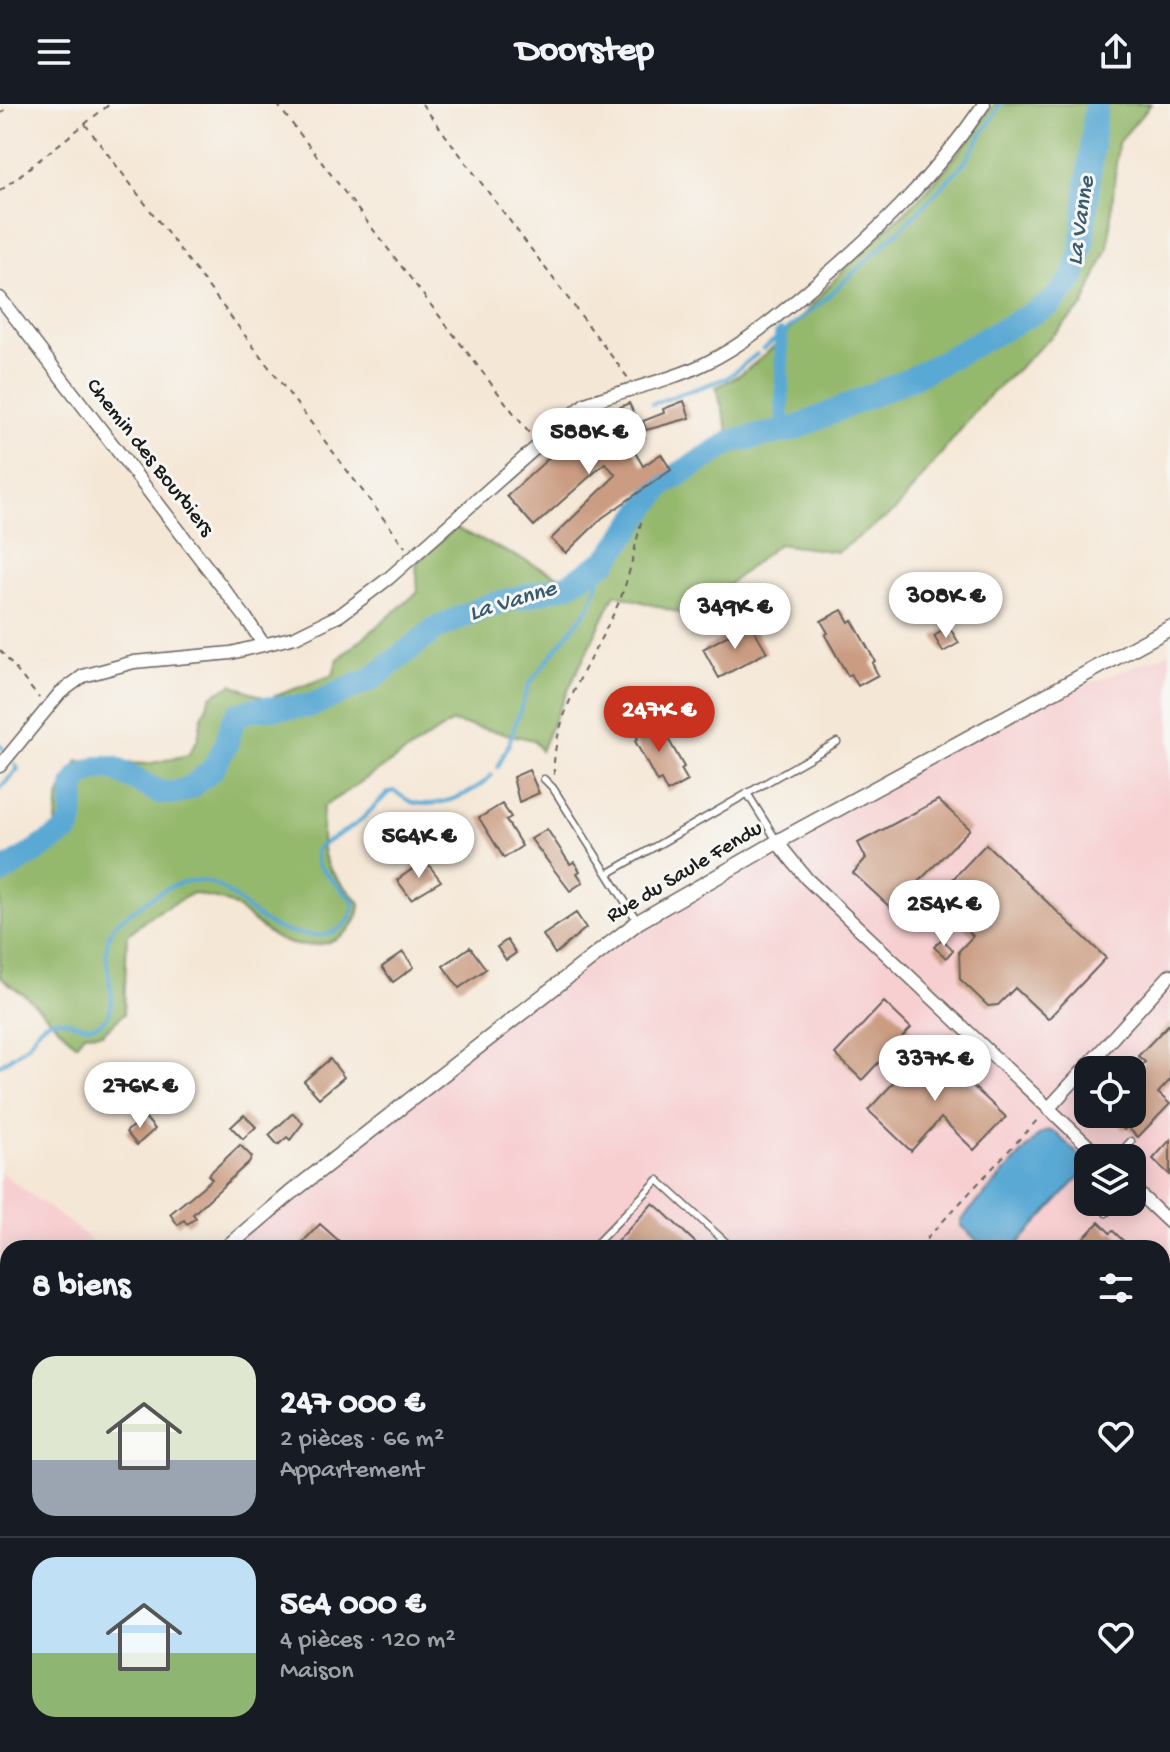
<!DOCTYPE html>
<html lang="fr">
<head>
<meta charset="utf-8">
<style>
	body { margin:0; font-family:"Gochi Hand",sans-serif; background:#242831; color:#f1f3f6; height:100vh; display:flex; flex-direction:column; font-size:30px; white-space:nowrap }
	* { box-sizing:border-box; margin:0 }
	p { font-size:26px; color:#9ea1a6 }
	.icon { flex:none; width:44px; height:44px; fill:none; stroke:currentColor; stroke-width:2; stroke-linecap:round; stroke-linejoin:round }
	.map { position:relative; flex:1; overflow:hidden }
	.details { position:absolute; left:0px; top:1136px; width:1170px; height:512px; display:flex; flex-direction:column; background:#171b24; border-radius:24px 24px 0 0; box-shadow:0 4px 20px #0003 }
	.details>* { flex:none }
	.tools { position:absolute; left:1074px; top:952px; display:grid; gap:16px }
	.tools a { display:grid; place-items:center; width:72px; height:72px; border-radius:16px; background:#171b24; box-shadow:0 4px 20px #0003; font-size:40px }
	.price { position:absolute; translate:-50% -68px; padding:0 18px; border-radius:28px; background:#fff; color:#222; font-size:26px; line-height:52px; filter:drop-shadow(0 2px 4px #0008) }
	.price::after { content:''; position:absolute; left:50%; top:48px; width:24px; height:18px; margin-left:-12px; background:inherit; clip-path:polygon(0 0,100% 0,50% 100%) }
	.price.active { background:#c8321e; color:#fff }
	ul { padding:0; list-style:none }
	li { display:flex; align-items:center; gap:24px; height:200px; padding:0 32px }
	li+li { border-top:2px solid #363941 }
	li span { display:grid; place-items:center; flex:none; width:224px; height:160px; border-radius:24px; color:#555 }
	li>.icon { margin-inline-start:auto }
	span .icon { width:96px; height:96px; fill:#fffc; stroke-width:1 }
	li b { font-size:34px }
	h2 { display:flex; justify-content:space-between; align-items:center; height:96px; padding:0 32px; font-size:34px }
	header { display:flex; justify-content:space-between; align-items:center; height:104px; padding:0 32px; background:#171b24; font-size:36px; font-weight:700 }
	.map>svg:first-child { display:block }
	.built { fill:#f7cfd1; fill-rule:evenodd }
	.green { fill:#bbd77d; stroke:#6c7a4c; stroke-width:2 }
	.forest { fill:#94b86c; stroke:#586a44; stroke-width:2 }
	.water { fill:#5aa9d4; stroke:#3b6278; stroke-width:2 }
	.lines { fill:none; stroke-linecap:round; stroke-linejoin:round }
	.stream { stroke:#5aa9d4; stroke-width:4 }
	.canal { stroke:#5aa9d4; stroke-width:14 }
	.river { stroke:#5aa9d4; stroke-width:24 }
	.building { fill:#cb9c82 }
	.service-casing { stroke:#68635d; stroke-width:9 }
	.minor-casing { stroke:#68635d; stroke-width:15 }
	.tertiary-casing { stroke:#68635d; stroke-width:17 }
	.secondary-casing { stroke:#68635d; stroke-width:19 }
	.path { stroke:#68635d; stroke-width:2; stroke-dasharray:6 6; stroke-linecap:butt }
	.service { stroke:#fff; stroke-width:6 }
	.minor { stroke:#fff; stroke-width:12 }
	.tertiary { stroke:#fff; stroke-width:14 }
	.secondary { stroke:#fbe6c4; stroke-width:16 }
	.labels { text-anchor:middle; dominant-baseline:central; stroke-width:6; stroke-linejoin:round; paint-order:stroke }
	.street-label { font-size:22px; fill:#1c1c1c; stroke:#f6f6f2 }
	.water-label { font-size:24px; font-style:italic; fill:#385b6f; stroke:#f6f6f2 }
</style>
</head>
<body>
<header><svg class="icon" aria-label="menu" viewBox="0 0 24 24"><path d="M4 6h16M4 12h16M4 18h16"/></svg>Doorstep<svg class="icon" aria-label="share" viewBox="0 0 24 24"><path d="M12 15V3M7 8l5-5 5 5M5 13v7h14v-7"/></svg></header>
<div class="map">
<svg width="1170" height="1648" viewBox="0 0 1170 1648">
	<rect width="100%" height="100%" fill="#f6f6f2"/>
	<filter id="ink" filterUnits="userSpaceOnUse"><feTurbulence type="fractalNoise" baseFrequency=".0125" numOctaves="2"/><feDisplacementMap in="SourceGraphic" scale="16" xChannelSelector="R" yChannelSelector="G"/><feConvolveMatrix kernelMatrix="1 2 1 2 8 2 1 2 1" color-interpolation-filters="sRGB"/></filter>
	<filter id="wash" filterUnits="userSpaceOnUse"><feTurbulence type="fractalNoise" baseFrequency=".006" numOctaves="4" result="noise"/><feDisplacementMap in="SourceGraphic" scale="32" xChannelSelector="R" yChannelSelector="G"/><feGaussianBlur stdDeviation="1.8" result="paint"/><feColorMatrix in="noise" values="0 0 0 0 0 0 0 0 0 0 0 0 0 0 0 0 0 1.4 0 .05"/><feComposite in="paint" operator="in"/></filter>
	<g filter="url(#wash)">
		<rect width="100%" height="100%" fill="#f5e7d6"/>
		<!-- built -->
		<path class="built" d="M 1170,548 L 1170,1381 L 1162,1390 L 1162,1144 L 216,1144 L 541,885 L 644,810 L 983,621 ZM 1088,966 L 1132,966 L 1132,1010 L 1088,1010 ZM 1088,1054 L 1132,1054 L 1132,1098 L 1088,1098 Z
			M 0,1068 L 67,1117 L 100,1144 L 8,1144 L 8,1438 L 0,1428 Z
			M 8,1486 L 8,1640 L 69,1640 L 65,1648 L 0,1648 L 0,1500 Z
			M 268,1640 L 955,1640 L 949,1648 L 263,1648 Z"/>
		<!-- green -->
		<path class="green" d="M 920,1640 L 946,1640 L 955,1648 L 912,1648 Z"/>
		<!-- forest -->
		<path class="forest" d="M 994,0 L 1151,0 L 1118,39 L 1108,144 L 1083,202 L 982,299 L 895,407 L 838,448 L 778,440 L 690,512 L 615,490 L 556,611 L 541,647 L 534,636 L 452,618 L 323,703 C 320,758 322,759 360,799 C 360,835 314,849 285,838 C 269,833 249,812 234,802 C 223,795 206,793 193,789 L 152,811 L 127,831 L 124,910 L 103,929 L 84,930 L 76,940 L 27,893 L 0,873 L 0,764 L 55,726 L 59,692 L 78,657 L 148,660 L 188,651 L 198,635 L 202,613 L 211,592 L 232,580 L 267,595 L 333,571 L 338,555 L 418,488 L 416,459 L 455,424 L 563,474 L 601,451 L 660,376 L 730,332 L 716,283 C 765,265 813,196 850,159 C 871,137 896,118 917,96 C 946,67 970,33 994,0 Z"/>
		<!-- water -->
		<path class="water" d="M 1048,1026 L 1056,1029 L 1084,1056 L 1084,1068 L 1014,1144 L 985,1144 L 961,1122 L 961,1116 L 1039,1031 Z
			M 368,1640 L 389,1640 L 405,1648 L 364,1648 Z"/>
		<g class="lines">
			<!-- stream -->
			<path class="stream" d="M 763,245 L 821,199 L 909,117 L 965,58 L 1001,0
				M 652,300 L 727,274 L 757,250
				M 0,641 L 3,645
				M 498,663 L 508,642 L 529,580 L 589,503 L 607,456
				M 0,684 L 18,665 L 15,660
				M 0,961 C 9,954 22,948 29,939 C 36,930 38,921 49,917 C 66,911 87,930 102,918 C 128,898 90,848 116,820 C 124,812 136,805 145,798 C 160,787 181,775 201,777 C 235,780 254,827 301,830 C 312,831 321,833 331,829 C 347,822 353,815 354,798 L 317,760 L 316,748 L 320,742 L 358,719 L 388,689 L 393,687 C 400,690 408,698 415,699 C 441,704 475,689 492,671"/>
			<!-- canal -->
			<path class="canal" d="M 781,231 L 783,327"/>
			<!-- river -->
			<path class="river" d="M 0,770 L 68,726 L 72,716 L 74,682 L 80,672 L 98,664 L 113,664 L 161,689 L 176,689 L 191,683 L 212,666 L 226,641 L 233,617 L 237,611 L 256,605 L 310,602 L 373,574 L 435,525 L 486,502 L 568,481 L 607,456 L 662,381 L 733,337 L 791,326 L 916,272 L 1050,200 L 1074,174 L 1082,142 L 1096,0"/>
		</g>
		<g id="blocks">
			<!-- building -->
			<path class="building" d="M 684,297 L 690,314 L 646,326 L 643,317 L 664,309 L 663,305 Z
				M 629,299 L 645,333 L 630,340 L 643,362 L 661,350 L 671,366 L 602,414 L 566,449 L 551,435 L 616,371 L 605,359 L 534,422 L 507,392 L 550,353 L 549,347 L 567,335 L 572,338 L 613,311 L 611,307 Z
				M 842,506 L 849,518 L 852,516 L 875,557 L 872,559 L 878,571 L 858,582 L 851,570 L 848,572 L 825,531 L 828,529 L 821,517 Z
				M 750,519 L 767,548 L 719,574 L 703,545 Z
				M 949,523 L 959,539 L 943,548 L 934,532 Z
				M 652,612 L 658,624 L 661,622 L 684,663 L 681,665 L 688,677 L 667,688 L 661,676 L 657,678 L 635,637 L 638,635 L 631,623 Z
				M 529,666 L 539,689 L 519,698 L 513,673 Z
				M 938,696 L 970,725 L 892,805 L 853,769 L 866,754 L 858,739 Z
				M 502,700 L 511,713 L 506,716 L 522,742 L 504,754 L 479,714 Z
				M 414,721 L 421,732 L 410,739 L 403,729 Z
				M 547,725 L 570,760 L 574,758 L 580,767 L 577,769 L 583,778 L 570,787 L 531,735 Z
				M 986,740 L 1106,854 L 1048,915 L 1015,884 L 998,901 L 988,902 L 960,875 L 959,847 L 973,832 L 934,795 Z
				M 425,756 L 441,777 L 411,795 L 397,776 Z
				M 576,809 L 586,824 L 555,850 L 543,831 Z
				M 942,835 L 953,846 L 946,854 L 934,843 Z
				M 507,836 L 516,849 L 506,856 L 497,843 Z
				M 470,843 L 486,865 L 459,884 L 443,862 Z
				M 403,848 L 414,863 L 393,878 L 382,863 Z
				M 884,898 L 911,924 L 862,976 L 835,950 Z
				M 1170,919 L 1170,976 L 1158,989 L 1170,1000 L 1138,1033 L 1127,1023 L 1124,1026 L 1108,1010 L 1132,1010 L 1132,972 L 1145,958 L 1138,952 Z
				M 929,941 L 1006,1013 L 974,1046 L 941,1014 L 911,1047 L 868,1006 Z
				M 330,955 L 344,973 L 319,994 L 304,977 Z
				M 293,1009 L 303,1019 L 290,1036 L 287,1033 L 278,1041 L 269,1031 Z
				M 244,1011 L 256,1023 L 243,1035 L 231,1023 Z
				M 144,1012 L 155,1025 L 137,1041 L 126,1028 Z
				M 1170,1036 L 1170,1071 L 1153,1055 Z
				M 240,1041 L 252,1053 L 249,1058 L 193,1110 L 196,1114 L 187,1120 L 184,1116 L 178,1121 L 170,1110 L 212,1075 L 208,1071 Z
				M 653,1099 L 661,1106 L 701,1144 L 611,1144 Z
				M 1099,1118 L 1110,1129 L 1113,1127 L 1131,1144 L 1074,1144 Z
				M 320,1120 L 347,1144 L 297,1144 Z"/>
		</g>
	</g>
	<g filter="url(#ink)">
		<use href="#blocks" fill-opacity="0" stroke="#68635d" stroke-width="2"/>
		<g class="lines">
			<defs>
				<path id="service" d="M 544,675 L 553,684 L 638,818
					M 747,689 L 777,737
					M 609,769 L 837,638
					M 1115,1054 L 1131,1037
					M 1106,1109 L 1117,1098
					M 592,1144 L 658,1076 L 732,1144"/>
				<path id="minor" d="M 0,194 L 246,514 L 264,541
					M 0,662 L 60,589 L 83,572 L 134,558 L 231,549 L 295,533 L 340,511 L 389,474 L 585,300 C 625,285 668,278 706,259 C 743,241 774,215 805,189 C 874,131 933,75 984,0
					M 777,738 L 807,775 L 1101,1054
					M 1048,1005 L 1170,871
					M 1132,1083 L 1170,1119
					M 1162,1372 L 1170,1364
					M 178,1640 L 185,1648
					M 1033,1640 L 1035,1648
					M 194,1648 L 199,1640"/>
				<path id="tertiary" d="M 226,1144 L 292,1088 L 638,818 L 777,738 L 1170,524"/>
				<path id="secondary" d="M 0,1366 L 8,1361
					M 0,1409 L 8,1413
					M 842,1640 L 869,1648
					M 897,1640 L 907,1641
					M 959,1640 L 964,1648"/>
			</defs>
			<!-- service casing -->
			<use href="#service" class="service-casing"/>
			<!-- minor casing -->
			<use href="#minor" class="minor-casing"/>
			<!-- tertiary casing -->
			<use href="#tertiary" class="tertiary-casing"/>
			<!-- secondary casing -->
			<use href="#secondary" class="secondary-casing"/>
			<!-- path -->
			<path class="path" d="M 277,0 L 529,329
				M 422,0 L 628,274
				M 0,10 L 7,4
				M 85,20 L 405,443
				M 0,87 L 110,0
				M 0,546 L 39,594
				M 554,671 C 551,611 595,552 619,498 C 630,472 635,442 642,414
				M 918,1144 L 1040,1013"/>
			<!-- service -->
			<use href="#service" class="service"/>
			<!-- minor -->
			<use href="#minor" class="minor"/>
			<!-- tertiary -->
			<use href="#tertiary" class="tertiary"/>
			<!-- secondary -->
			<use href="#secondary" class="secondary"/>
		</g>
	</g>
	<g class="labels">
		<!-- street labels -->
		<g class="street-label">
			<text transform="translate(149 354) rotate(52)">Chemin des Bourbiers</text>
			<text transform="translate(685 769) rotate(-31)">Rue du Saule Fendu</text>
		</g>
		<!-- water labels -->
		<g class="water-label">
			<text transform="translate(1082 117) rotate(-82)">La Vanne</text>
			<text transform="translate(513 498) rotate(-17)">La Vanne</text>
		</g>
	</g>
</svg>
<div class="tools">
<a><svg class="icon" aria-label="locate" viewBox="0 0 24 24"><circle cx="12" cy="12" r="6"/><path d="M12 2v4M12 18v4M2 12h4M18 12h4"/></svg></a>
<a><svg class="icon" aria-label="layers" viewBox="0 0 24 24"><path d="M12 4l9 5-9 5-9-5zM3 14l9 5 9-5"/></svg></a>
</div>
<b class="price" style="left:589px;top:372px">588K €</b>
<b class="price" style="left:946px;top:536px">308K €</b>
<b class="price" style="left:735px;top:547px">349K €</b>
<b class="price active" style="left:659px;top:650px">247K €</b>
<b class="price" style="left:419px;top:776px">564K €</b>
<b class="price" style="left:944px;top:844px">254K €</b>
<b class="price" style="left:935px;top:999px">337K €</b>
<b class="price" style="left:140px;top:1026px">276K €</b>
<section class="details">
<h2>8 biens<svg class="icon" aria-label="filters" viewBox="0 0 24 24"><path d="M4 7h16M4 17h16"/><circle cx="9" cy="7" r="2"/><circle cx="15" cy="17" r="2"/></svg></h2>
<ul>
<li><span style="background:linear-gradient(#dfe7d0 65%,#9aa5b1 0)"><svg class="icon" aria-label="home" viewBox="0 0 24 24"><path d="M3 11l9-7 9 7M6 9v11h12V9"/></svg></span><div><b>247 000 €</b><p>2 pièces · 66 m²</p><p>Appartement</p></div><svg class="icon" aria-label="heart" viewBox="0 0 24 24"><path d="M12 20l-8-8c-3-5 5-10 8-4 3-6 11-1 8 4z"/></svg></li>
<li><span style="background:linear-gradient(#bfe0f5 60%,#8fb573 0)"><svg class="icon" aria-label="home" viewBox="0 0 24 24"><path d="M3 11l9-7 9 7M6 9v11h12V9"/></svg></span><div><b>564 000 €</b><p>4 pièces · 120 m²</p><p>Maison</p></div><svg class="icon" aria-label="heart" viewBox="0 0 24 24"><path d="M12 20l-8-8c-3-5 5-10 8-4 3-6 11-1 8 4z"/></svg></li>
</ul>
</section>
</div>
</body>
</html>
